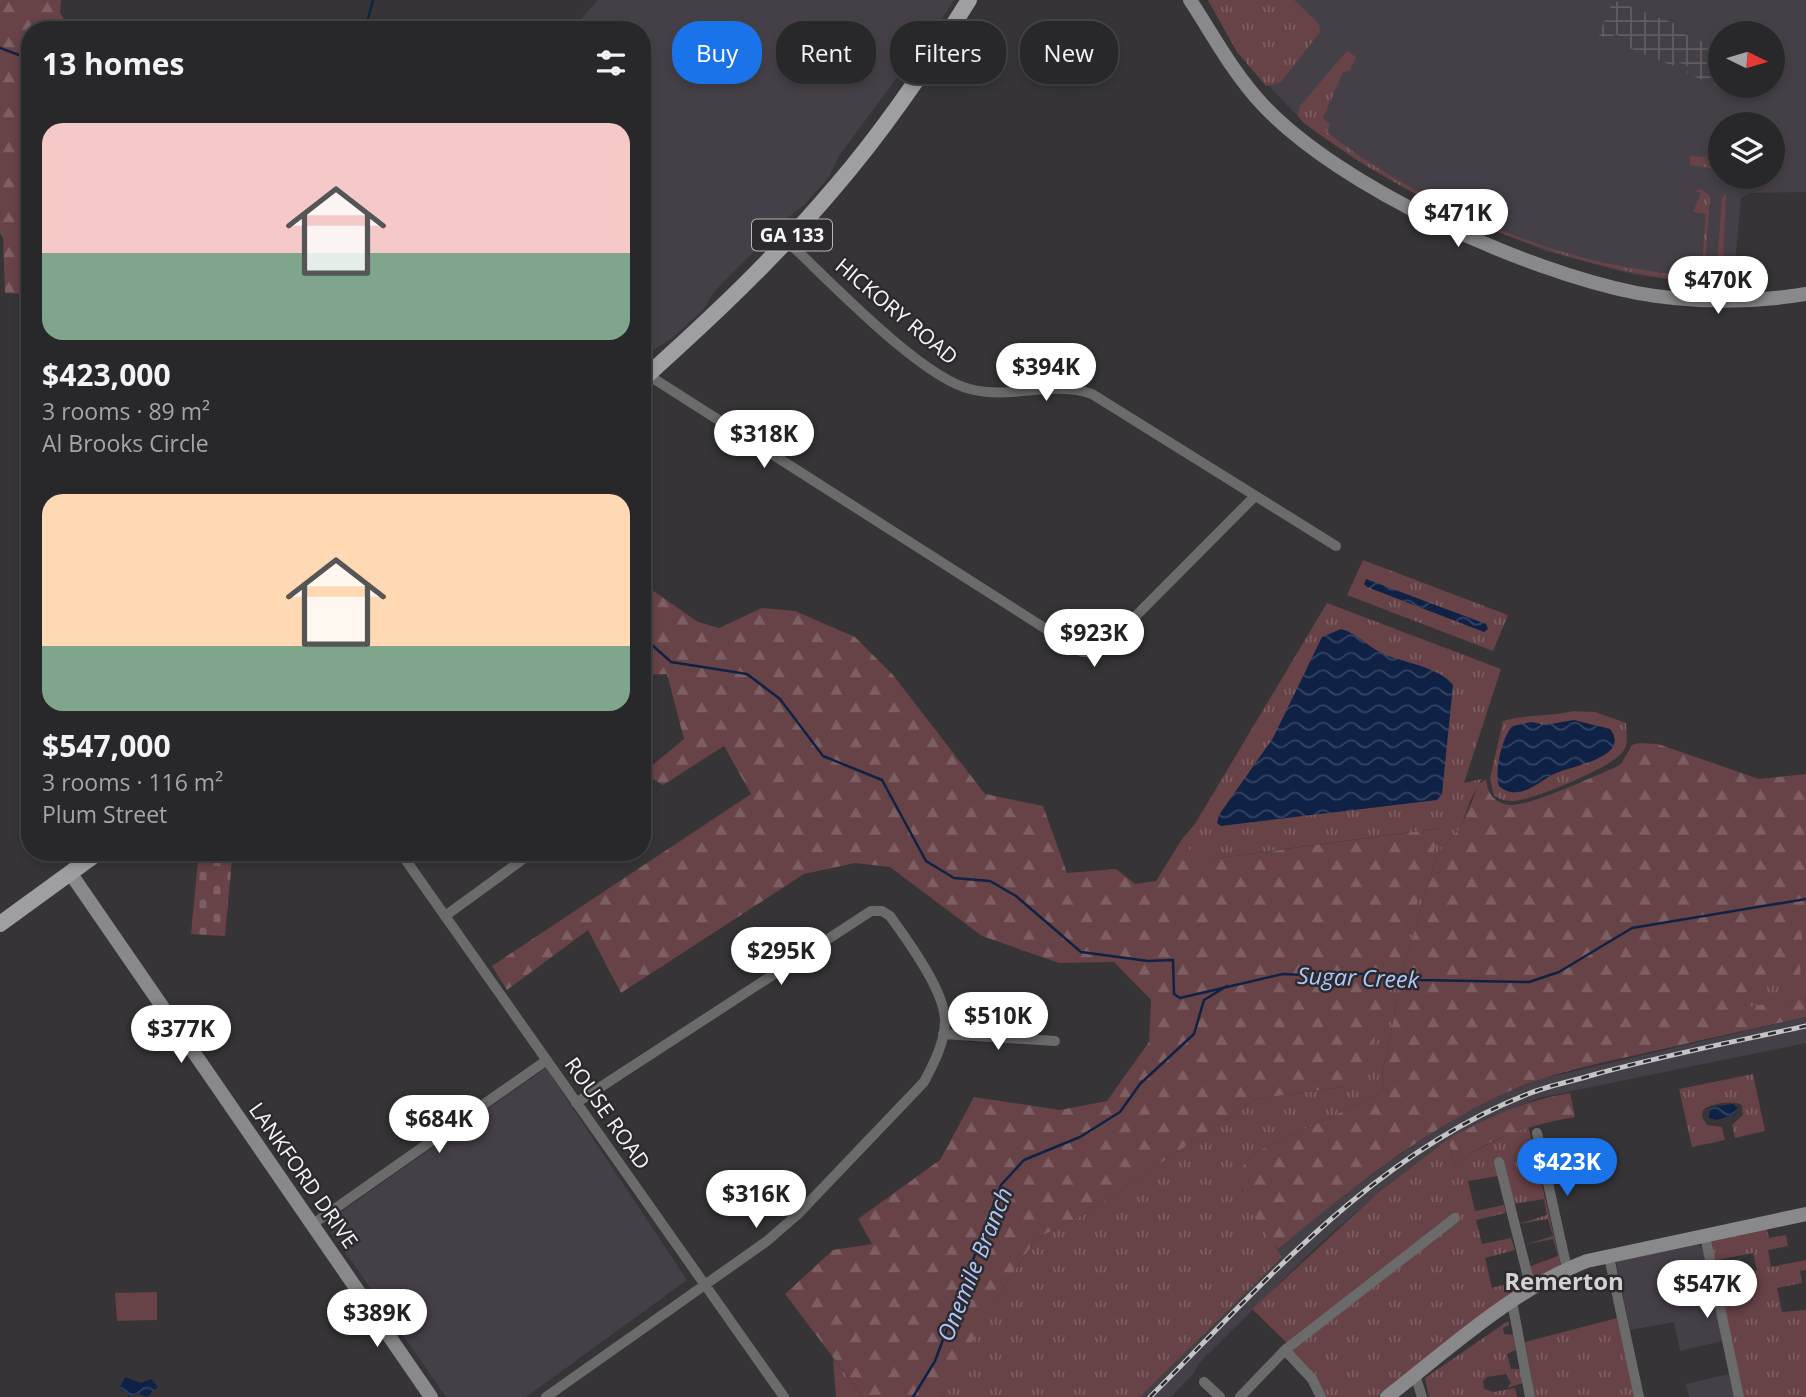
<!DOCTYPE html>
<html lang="en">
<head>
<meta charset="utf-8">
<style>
	body { margin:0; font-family:"Open Sans",sans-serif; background:#302f31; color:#f1f3f6; height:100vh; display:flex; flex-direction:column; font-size:26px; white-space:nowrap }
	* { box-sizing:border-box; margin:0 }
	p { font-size:23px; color:#a5a5a8 }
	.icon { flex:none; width:38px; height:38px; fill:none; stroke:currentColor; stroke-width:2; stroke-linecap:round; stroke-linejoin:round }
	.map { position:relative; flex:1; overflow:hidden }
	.sheet { position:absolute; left:21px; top:21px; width:630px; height:840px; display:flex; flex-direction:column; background:#282729; border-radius:28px; box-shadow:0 4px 10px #0003,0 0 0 2px #444446 }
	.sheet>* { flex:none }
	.top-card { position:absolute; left:672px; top:21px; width:665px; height:63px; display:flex; gap:14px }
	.needle { width:46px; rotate:95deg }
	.controls { position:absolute; left:1708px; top:21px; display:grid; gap:14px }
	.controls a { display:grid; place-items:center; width:77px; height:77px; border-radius:50%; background:#282729; box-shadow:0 4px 10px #0003,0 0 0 2px #444446; font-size:35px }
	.price { position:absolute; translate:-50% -60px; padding:0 16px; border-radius:24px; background:#fff; color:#222; font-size:23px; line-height:46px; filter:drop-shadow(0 2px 4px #0008) }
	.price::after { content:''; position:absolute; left:50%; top:42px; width:21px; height:16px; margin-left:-10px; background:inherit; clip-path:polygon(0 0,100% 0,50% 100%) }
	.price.current { background:#1a73e8; color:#fff }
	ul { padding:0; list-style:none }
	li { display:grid; align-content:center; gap:14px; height:371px; padding:0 21px }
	li span { display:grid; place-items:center; height:217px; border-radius:21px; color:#555 }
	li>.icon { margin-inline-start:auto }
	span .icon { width:126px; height:126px; fill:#fffc; stroke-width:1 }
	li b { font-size:30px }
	h2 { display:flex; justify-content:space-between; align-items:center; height:84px; padding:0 21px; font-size:30px }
	.chip { padding:0 24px; border-radius:28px; background:#282729; box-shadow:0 4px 10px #0003,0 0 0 2px #444446; font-size:24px; line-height:63px }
	.chip.current { background:#1a73e8; color:#fff }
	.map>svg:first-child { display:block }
	.built { fill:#454047; fill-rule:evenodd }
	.industrial { fill:url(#industrial-grid) }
	.grass { fill:url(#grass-tufts); fill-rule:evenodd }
	.forest { fill:url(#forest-firs) }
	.cemetery { fill:url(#cemetery-stones) }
	.garden { fill:#674247 }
	.water { fill:url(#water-waves) }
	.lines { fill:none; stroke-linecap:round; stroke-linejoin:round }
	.stream { stroke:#0f2246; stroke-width:2.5 }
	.street { stroke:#6b6b6c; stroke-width:10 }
	.secondary { stroke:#89888a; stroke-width:14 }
	.primary { stroke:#9f9fa2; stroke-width:16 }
	.rail-casing { stroke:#c5c4c6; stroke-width:5 }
	.rail { stroke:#2c2a2d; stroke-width:2.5; stroke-dasharray:8; stroke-linecap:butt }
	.labels { text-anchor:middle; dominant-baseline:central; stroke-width:5; stroke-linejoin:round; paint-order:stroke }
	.shield { fill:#2c2a2d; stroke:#b9b7ba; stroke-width:2 }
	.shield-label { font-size:19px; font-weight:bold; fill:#f5f4f6 }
	.street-label { font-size:21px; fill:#f5f4f6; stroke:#2c2a2d }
	.water-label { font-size:23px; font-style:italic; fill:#abc9fe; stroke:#2c2a2d }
	.quarter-label { font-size:24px; font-weight:bold; fill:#d3d1d4; stroke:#2c2a2d }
</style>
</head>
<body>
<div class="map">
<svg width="1806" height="1397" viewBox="0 0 1806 1397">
	<defs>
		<pattern id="industrial-grid" width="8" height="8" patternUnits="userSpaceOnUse" patternTransform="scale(1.75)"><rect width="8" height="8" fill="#454047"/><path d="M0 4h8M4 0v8" fill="none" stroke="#605c62"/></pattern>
		<pattern id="grass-tufts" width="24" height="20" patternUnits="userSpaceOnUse" patternTransform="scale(1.75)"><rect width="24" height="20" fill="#674247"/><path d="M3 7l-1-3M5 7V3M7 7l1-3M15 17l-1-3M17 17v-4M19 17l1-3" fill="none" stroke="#7d5e62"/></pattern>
		<pattern id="forest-firs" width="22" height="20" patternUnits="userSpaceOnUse" patternTransform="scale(1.75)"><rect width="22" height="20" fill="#674247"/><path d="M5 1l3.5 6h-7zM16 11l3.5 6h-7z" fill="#7d5e62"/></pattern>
		<pattern id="cemetery-stones" width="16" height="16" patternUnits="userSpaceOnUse" patternTransform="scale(1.75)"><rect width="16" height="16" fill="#674247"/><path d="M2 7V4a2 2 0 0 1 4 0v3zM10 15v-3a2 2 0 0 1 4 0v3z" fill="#7d5e62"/></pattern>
		<pattern id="water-waves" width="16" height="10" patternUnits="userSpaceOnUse" patternTransform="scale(1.75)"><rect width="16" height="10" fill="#0f2246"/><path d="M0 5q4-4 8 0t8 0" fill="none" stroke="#334361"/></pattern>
	</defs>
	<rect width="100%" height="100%" fill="#363437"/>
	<!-- built -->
	<path class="built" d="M 598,0 L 954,0 L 916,59 L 898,76 L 839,156 L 829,177 L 805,204 L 784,221 L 714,292 L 702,311 L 671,339 L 642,357 L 642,30 L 571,30 Z
		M 1208,0 L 1806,0 L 1806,192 L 1750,193 L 1741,198 L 1734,274 L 1742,285 L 1696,283 L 1631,274 L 1545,251 L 1420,196 L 1359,162 L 1304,123 L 1237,52 ZM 1720,33 L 1773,33 L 1773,86 L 1720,86 ZM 1720,124 L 1773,124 L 1773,177 L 1720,177 Z
		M 1806,1017 L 1806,1043 L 1538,1098 L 1448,1139 L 1379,1192 L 1315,1248 L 1199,1363 L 1194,1373 L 1171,1397 L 1140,1397 L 1281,1257 L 1278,1249 L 1327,1206 L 1442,1125 L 1503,1094 L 1545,1078 Z
		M 546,1068 L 687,1280 L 526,1397 L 446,1397 L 325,1223 Z
		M 1697,1242 L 1704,1251 L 1722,1341 L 1680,1351 L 1674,1322 L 1630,1330 L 1616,1261 Z
		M 1729,1374 L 1734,1397 L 1689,1397 L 1686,1384 Z"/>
	<!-- industrial -->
	<path class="industrial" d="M 1613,0 L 1685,28 L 1684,34 L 1720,49 L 1720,75 L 1716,86 L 1687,73 L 1689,67 L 1676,61 L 1673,66 L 1620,44 L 1622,37 L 1614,34 L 1611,40 L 1599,35 Z"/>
	<!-- grass -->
	<path class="grass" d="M 1208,0 L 1294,0 L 1319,24 L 1320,32 L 1281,82 L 1266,86 L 1237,52 Z
		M 1347,51 L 1356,57 L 1349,71 L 1343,72 L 1323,118 L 1330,124 L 1327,132 C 1401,191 1508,240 1600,262 C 1629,268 1660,272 1689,278 L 1692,263 L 1702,263 L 1706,214 L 1693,212 L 1701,193 L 1694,191 L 1702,189 L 1710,196 L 1704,277 L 1696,283 C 1551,264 1421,210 1304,123 L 1298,116 L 1300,106 Z
		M 1706,155 L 1718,161 L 1717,169 L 1690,165 L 1690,156 L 1705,157 Z
		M 1726,194 L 1722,281 L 1718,284 L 1716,280 L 1722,198 Z
		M 1363,560 L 1508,615 L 1493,651 L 1347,595 Z
		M 1327,603 L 1501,669 L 1464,783 L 1482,779 L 1470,801 L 1461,827 L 1437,854 L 1405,963 L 1382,1076 L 1384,1092 L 1252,1154 L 1241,1171 L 1242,1191 L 1282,1257 L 1140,1397 L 942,1397 L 956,1367 L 998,1295 L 1036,1239 L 1088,1212 L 1256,1099 L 1342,1087 L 1440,828 L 1212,859 L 1196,860 L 1182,839 L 1195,824 Z
		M 1573,711 L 1595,712 L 1626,723 C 1626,732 1629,743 1624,750 C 1615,767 1534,799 1515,801 C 1506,801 1500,800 1494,795 L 1490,779 L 1503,721 C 1527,714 1549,717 1573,711 Z
		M 1803,915 L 1806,915 L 1806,998 L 1748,1008 L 1748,992 Z
		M 1753,1074 L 1765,1131 L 1735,1138 L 1732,1125 L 1743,1115 L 1742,1105 C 1732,1100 1712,1103 1703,1110 L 1702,1117 L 1707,1125 L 1722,1127 L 1725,1140 L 1692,1147 L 1679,1089 Z
		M 1528,1125 L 1560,1262 L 1560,1266 L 1538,1278 L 1532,1277 L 1528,1267 L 1558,1256 L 1553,1239 L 1523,1245 L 1553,1236 L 1548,1219 L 1518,1224 L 1547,1215 L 1544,1199 L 1513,1204 L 1503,1158 L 1495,1160 L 1498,1176 L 1468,1181 L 1475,1211 L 1504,1205 L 1506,1213 L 1476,1220 L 1482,1244 L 1511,1238 L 1515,1250 L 1485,1258 L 1492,1288 L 1523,1279 L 1522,1289 L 1378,1397 L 1325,1397 L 1285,1341 L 1252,1309 L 1379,1192 L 1448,1139 L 1455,1164 C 1478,1147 1503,1138 1528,1125 Z
		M 1766,1226 L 1769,1238 L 1786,1235 L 1788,1246 L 1768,1250 L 1771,1267 L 1806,1260 L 1806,1270 L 1800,1271 L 1802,1283 L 1777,1288 L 1782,1312 L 1806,1310 L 1806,1397 L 1742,1397 L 1711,1242 ZM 1753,1253 L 1757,1270 L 1725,1276 L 1722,1259 Z
		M 1617,1318 L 1634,1397 L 1535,1397 L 1525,1342 Z
		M 1508,1321 L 1510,1325 L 1503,1328 L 1504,1334 L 1513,1335 L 1516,1350 L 1507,1354 L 1511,1369 L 1520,1369 L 1523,1383 L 1507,1388 L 1511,1383 L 1506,1374 L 1487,1377 L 1483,1381 L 1484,1389 L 1494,1392 L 1515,1388 L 1517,1397 L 1429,1397 L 1425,1378 Z
		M 833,1358 L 863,1397 L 836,1397 Z"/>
	<!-- forest -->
	<path class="forest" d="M 0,0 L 61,0 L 60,13 L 71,30 L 30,30 L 30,294 L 5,293 L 3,238 L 0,233 Z
		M 642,583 L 698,622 L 719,628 L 762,608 L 795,611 L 855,637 L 893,675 L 985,794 L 1043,806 L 1067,873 L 1116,869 L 1135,884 L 1156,881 L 1182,839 L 1196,859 L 1212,859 L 1441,828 L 1361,1079 L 1342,1087 L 1256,1099 L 1088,1212 L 1036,1239 L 998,1295 L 942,1397 L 863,1397 L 785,1294 L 833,1250 L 872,1244 L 858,1219 L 940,1160 L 974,1097 L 1060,1110 L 1107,1101 L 1149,1042 L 1151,1000 L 1114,962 L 1059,963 L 982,936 L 890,867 L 855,863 L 804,874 L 621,993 L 588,930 L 507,990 L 492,966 L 751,794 L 724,746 L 663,785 L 643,773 L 684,739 L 667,674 L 642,675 Z
		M 1639,743 L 1658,744 L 1759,779 L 1806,774 L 1806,915 L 1803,915 L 1800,977 L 1748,992 L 1748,1007 L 1806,998 L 1806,1017 C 1752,1029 1698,1041 1645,1053 C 1596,1064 1546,1074 1501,1095 C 1418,1134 1348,1191 1278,1249 C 1263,1229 1238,1200 1241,1173 C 1241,1167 1248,1160 1252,1154 L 1384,1092 L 1382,1076 L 1405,963 L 1437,854 L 1461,827 L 1479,784 L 1486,779 C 1487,793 1494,803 1509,805 C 1528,807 1592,777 1614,768 L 1621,764 L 1632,745 Z
		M 1570,1093 L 1575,1117 C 1530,1125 1492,1137 1455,1164 L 1448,1139 C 1488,1118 1525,1100 1570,1093 Z"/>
	<!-- cemetery -->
	<path class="cemetery" d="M 204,857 L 232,859 L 225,936 L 191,934 L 198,860 Z"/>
	<!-- garden -->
	<path class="garden" d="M 157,1292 L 157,1320 L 117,1321 L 115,1293 Z"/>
	<!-- water -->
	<path class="water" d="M 1366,579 L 1486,624 L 1488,629 L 1484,632 L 1367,587 L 1364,584 Z
		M 1341,629 C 1359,634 1371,650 1388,656 C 1408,663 1440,668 1453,685 L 1442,794 L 1437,800 L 1221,826 L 1217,823 L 1219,815 L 1273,738 L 1322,637 Z
		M 1574,720 L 1610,729 C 1632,758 1569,766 1554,774 C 1538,782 1518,803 1499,786 C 1494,770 1502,739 1512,726 L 1532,722 L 1545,725 Z
		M 1733,1104 L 1738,1108 L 1736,1114 L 1717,1120 L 1709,1118 L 1710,1107 Z
		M 125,1377 L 141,1383 L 151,1379 L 158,1387 L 147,1397 L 137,1393 L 128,1397 L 129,1394 L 119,1389 Z"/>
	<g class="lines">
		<!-- stream -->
		<path class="stream" d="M 365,30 L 373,0
			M 0,48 L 30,59
			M 642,636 L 671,662 L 747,674 L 780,699 L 823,756 L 882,780 L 926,861 L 954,878 L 990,881 L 1016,896 L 1081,952 L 1148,961 L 1173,960 L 1174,994 L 1180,998 L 1283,974 L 1325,976 L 1376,973 L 1419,980 L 1529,982 L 1559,972 L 1632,928 L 1806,899
			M 913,1397 L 935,1361 L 1001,1185 L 1024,1160 L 1080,1137 L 1120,1112 L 1140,1084 L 1194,1034 L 1204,1000 L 1227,986"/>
		<!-- street -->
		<path class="street" d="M 787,241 C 828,279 920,377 970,389 C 1011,400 1051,380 1092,394 L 1336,546
			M 648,375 L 1082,652 L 1097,653 L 1104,648 L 1255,496
			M 400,852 L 784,1397
			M 445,916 L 533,852
			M 943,1034 L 1055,1041
			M 1537,1133 L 1567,1269
			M 1499,1162 L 1531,1289
			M 313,1224 L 547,1060
			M 1705,1236 L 1739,1397
			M 1609,1257 L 1639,1397
			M 1512,1302 L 1530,1397
			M 1285,1350 L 1312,1379 L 1321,1397
			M 1415,1375 L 1422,1397
			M 1204,1382 L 1220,1397
			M 546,1397 L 767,1241 L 798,1214 L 924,1082 C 934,1063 945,1042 945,1021 C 945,991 907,940 890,916 L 882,911 L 871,911 L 576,1103
			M 1240,1397 L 1285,1350 L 1455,1218"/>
		<!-- secondary -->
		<path class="secondary" d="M 1190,0 C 1213,35 1233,73 1262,104 C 1340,188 1525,271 1637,293 C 1691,303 1752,303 1806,294
			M 71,874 L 431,1397
			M 1387,1397 C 1449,1349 1513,1289 1587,1261 L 1806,1214"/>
		<!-- primary -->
		<path class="primary" d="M 642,380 C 710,319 776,257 835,187 C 885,129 929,64 969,0
			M 0,924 L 99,852"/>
		<defs>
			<path id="rail" d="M 1150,1397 C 1265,1282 1373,1155 1528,1094 C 1547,1086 1569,1082 1589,1076 C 1660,1056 1733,1042 1806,1026"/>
		</defs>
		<!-- rail casing -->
		<use href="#rail" class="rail-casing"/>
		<!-- rail -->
		<use href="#rail" class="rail"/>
	</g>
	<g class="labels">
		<!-- shield labels -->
		<rect class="shield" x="752" y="219.5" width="80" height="31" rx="5"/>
		<g class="shield-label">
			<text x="792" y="235">GA 133</text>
		</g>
		<!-- street labels -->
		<g class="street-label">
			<text transform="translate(897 311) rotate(40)">HICKORY ROAD</text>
			<text transform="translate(608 1113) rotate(55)">ROUSE ROAD</text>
			<text transform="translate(304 1175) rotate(55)">LANKFORD DRIVE</text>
		</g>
		<!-- water labels -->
		<g class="water-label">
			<text transform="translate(1358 977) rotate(2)">Sugar Creek</text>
			<text transform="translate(974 1264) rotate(-68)">Onemile Branch</text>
		</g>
		<!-- quarter labels -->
		<g class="quarter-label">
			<text x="1564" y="1280">Remerton</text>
		</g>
	</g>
</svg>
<div class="controls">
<a><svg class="needle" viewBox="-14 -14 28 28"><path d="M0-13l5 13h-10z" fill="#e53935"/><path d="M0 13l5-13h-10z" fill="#a5a5a8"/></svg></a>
<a><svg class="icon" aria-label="layers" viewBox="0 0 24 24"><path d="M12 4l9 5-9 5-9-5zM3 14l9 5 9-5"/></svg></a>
</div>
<b class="price" style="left:1458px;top:249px">$471K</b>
<b class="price" style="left:1718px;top:316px">$470K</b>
<b class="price" style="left:1046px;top:403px">$394K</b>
<b class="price" style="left:764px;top:470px">$318K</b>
<b class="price" style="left:1094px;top:669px">$923K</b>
<b class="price" style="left:781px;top:987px">$295K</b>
<b class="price" style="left:998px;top:1052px">$510K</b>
<b class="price" style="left:181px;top:1065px">$377K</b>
<b class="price" style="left:439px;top:1155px">$684K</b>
<b class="price current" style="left:1567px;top:1198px">$423K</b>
<b class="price" style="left:756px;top:1230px">$316K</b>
<b class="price" style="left:1707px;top:1320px">$547K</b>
<b class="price" style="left:377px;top:1349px">$389K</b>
<div class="top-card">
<a class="chip current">Buy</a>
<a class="chip">Rent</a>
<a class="chip">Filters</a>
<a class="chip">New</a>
</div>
<section class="sheet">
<h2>13 homes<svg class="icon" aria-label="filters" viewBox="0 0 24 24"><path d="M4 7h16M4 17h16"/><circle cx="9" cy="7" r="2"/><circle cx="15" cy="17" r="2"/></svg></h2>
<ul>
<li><span style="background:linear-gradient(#f6c9c9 60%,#7fa58c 0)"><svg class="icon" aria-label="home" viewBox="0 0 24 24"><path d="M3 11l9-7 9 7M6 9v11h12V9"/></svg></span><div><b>$423,000</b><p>3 rooms · 89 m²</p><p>Al Brooks Circle</p></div></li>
<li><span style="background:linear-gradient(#ffd9b3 70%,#7fa58c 0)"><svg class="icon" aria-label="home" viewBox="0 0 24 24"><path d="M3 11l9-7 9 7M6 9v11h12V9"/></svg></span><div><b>$547,000</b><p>3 rooms · 116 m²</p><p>Plum Street</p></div></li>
</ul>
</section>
</div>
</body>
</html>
